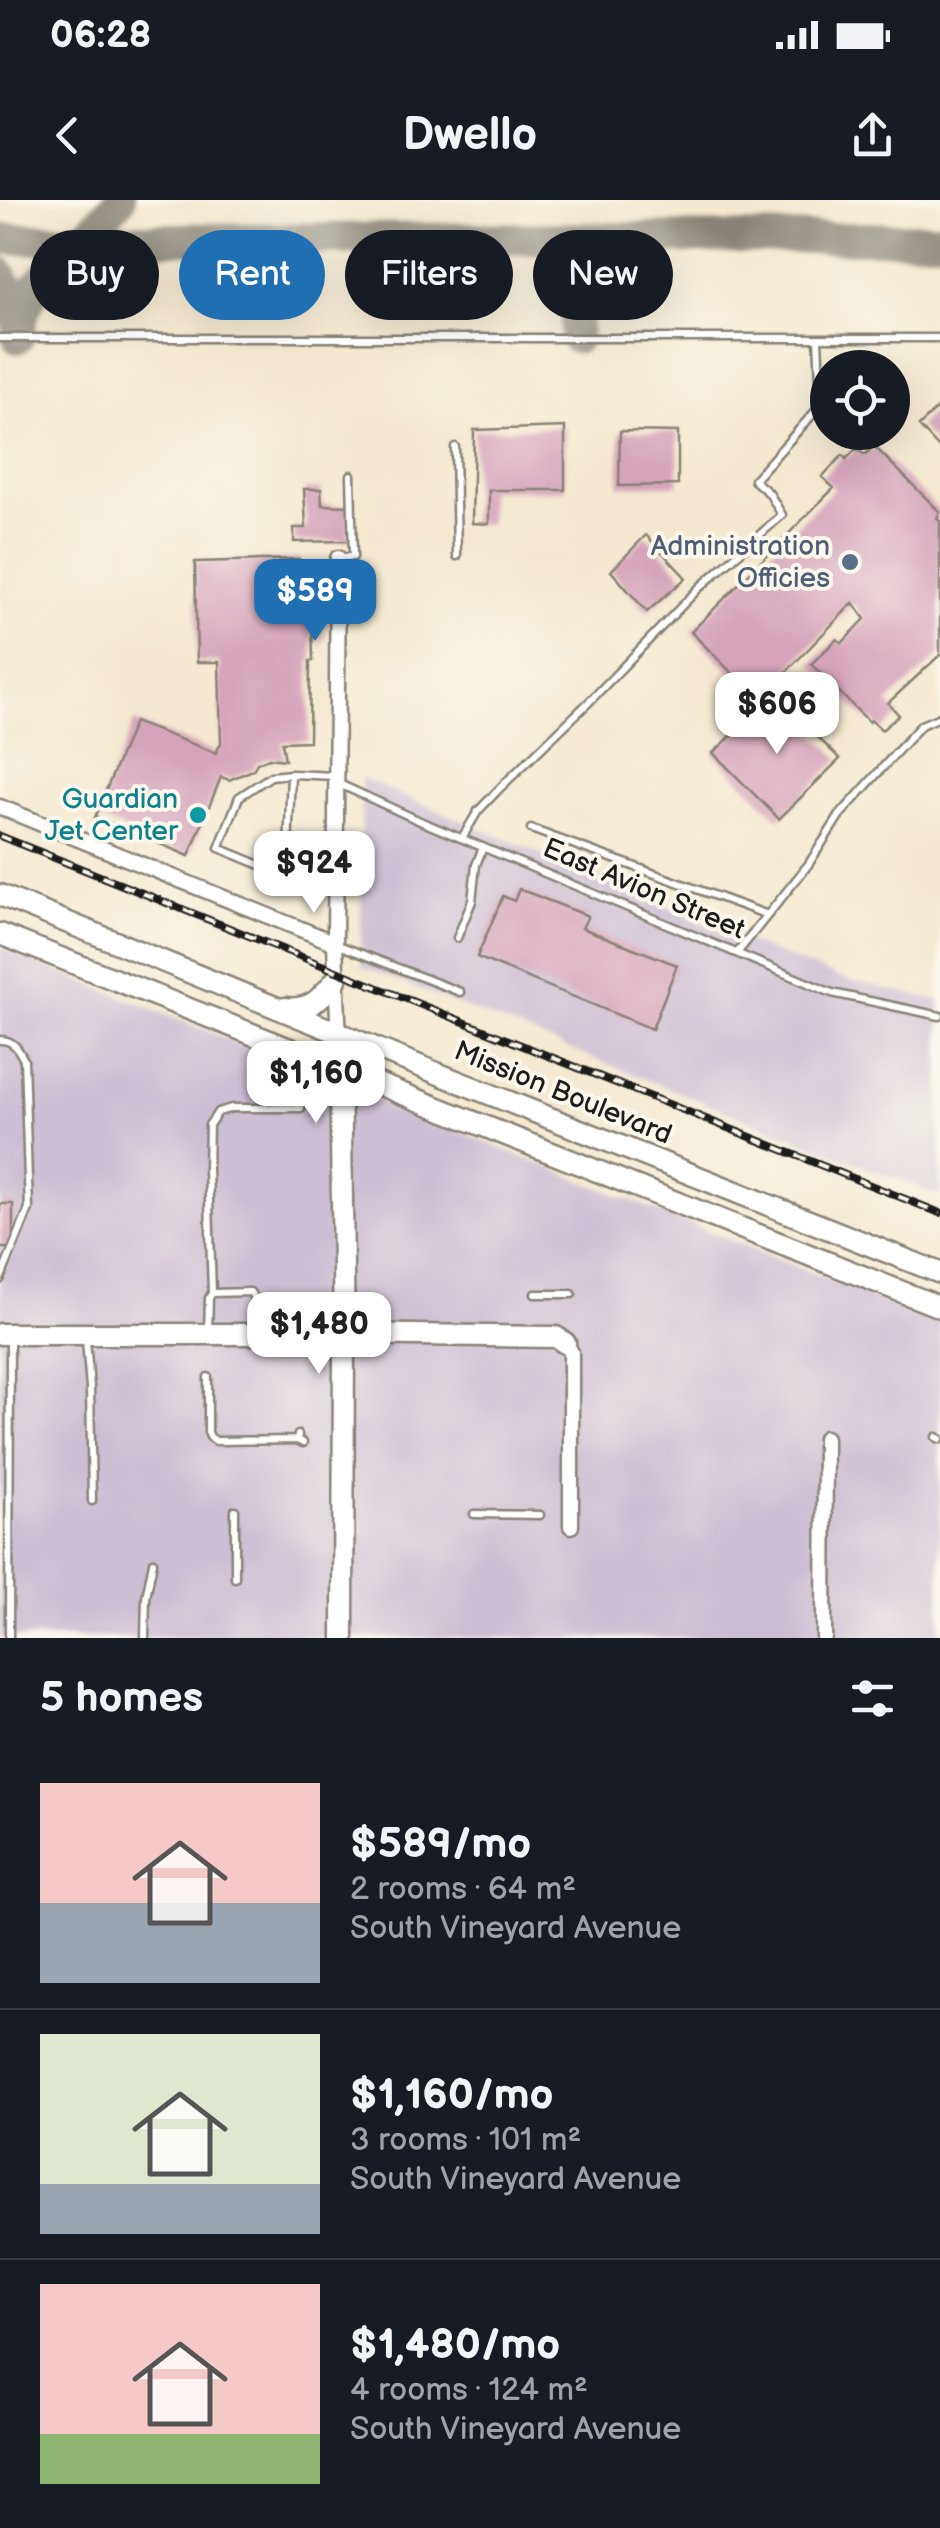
<!DOCTYPE html>
<html lang="en">
<head>
<meta charset="utf-8">
<style>
	body { margin:0; font-family:"Balsamiq Sans",sans-serif; background:#20242c; color:#f1f3f6; height:100vh; display:flex; flex-direction:column; font-size:38px; white-space:nowrap }
	* { box-sizing:border-box; margin:0 }
	p { font-size:32px; color:#9ea1a6 }
	.icon { flex:none; width:55px; height:55px; fill:none; stroke:currentColor; stroke-width:2; stroke-linecap:round; stroke-linejoin:round }
	.map { position:relative; height:1438px; overflow:hidden }
	.panel { display:flex; flex-direction:column; background:#171b24; flex:1 }
	.panel>* { flex:none }
	.banner { position:absolute; left:30px; top:30px; width:880px; height:90px; display:flex; gap:20px }
	.tools { position:absolute; left:810px; top:150px; display:grid; gap:20px }
	.tools a { display:grid; place-items:center; width:100px; height:100px; border-radius:50%; background:#171b24; box-shadow:0 10px 40px #0002; font-size:50px }
	.price { position:absolute; translate:-50% -85px; padding:0 22px; border-radius:20px; background:#fff; color:#222; font-size:32px; line-height:65px; filter:drop-shadow(0 2px 5px #0008) }
	.price::after { content:''; position:absolute; left:50%; top:60px; width:30px; height:22px; margin-left:-15px; background:inherit; clip-path:polygon(0 0,100% 0,50% 100%) }
	.price.selected { background:#1f6fb2; color:#fff }
	ul { padding:0; list-style:none }
	li { display:flex; align-items:center; gap:30px; height:250px; padding:0 40px }
	li+li { border-top:2px solid #363941 }
	li span { display:grid; place-items:center; flex:none; width:280px; height:200px; border-radius:0px; color:#555 }
	li>.icon { margin-inline-start:auto }
	span .icon { width:120px; height:120px; fill:#fffc; stroke-width:1 }
	li b { font-size:42px }
	h2 { display:flex; justify-content:space-between; align-items:center; height:120px; padding:0 40px; font-size:42px }
	.tag { padding:0 35px; border-radius:45px; background:#171b24; box-shadow:0 10px 40px #0002; font-size:35px; line-height:90px }
	.tag.selected { background:#1f6fb2; color:#fff }
	.status { display:flex; justify-content:space-between; align-items:center; height:70px; padding:0 50px; background:#171b24; direction:ltr }
	.status svg { height:28px; fill:currentColor }
	header { display:flex; justify-content:space-between; align-items:center; height:130px; padding:0 40px; background:#171b24; font-size:45px; font-weight:800 }
	.map>svg:first-child { display:block }
	.industrial { fill:#ccbed3 }
	.lines { fill:none; stroke-linecap:round; stroke-linejoin:round }
	.taxiway { stroke:#888276; stroke-width:32 }
	.building { fill:#d5a4bb }
	.lane-casing { stroke:#888276; stroke-width:11 }
	.street-casing { stroke:#888276; stroke-width:19 }
	.secondary-casing { stroke:#888276; stroke-width:25 }
	.primary-casing { stroke:#888276; stroke-width:25 }
	.lane { stroke:#fff; stroke-width:6 }
	.street { stroke:#fff; stroke-width:14 }
	.secondary { stroke:#fff; stroke-width:20 }
	.primary { stroke:#fff; stroke-width:20 }
	.rail-casing { stroke:#1c1c1c; stroke-width:8 }
	.rail { stroke:#fbf7ec; stroke-width:4; stroke-dasharray:11; stroke-linecap:butt }
	.service-dot { fill:#5c6f8a; stroke:#fbf7ec; stroke-width:4 }
	.culture-dot { fill:#0f9aa8; stroke:#fbf7ec; stroke-width:4 }
	.labels { text-anchor:middle; dominant-baseline:central; stroke-width:8; stroke-linejoin:round; paint-order:stroke }
	.service-label { font-size:28px; fill:#4e5e75; stroke:#fbf7ec; text-anchor:end }
	.culture-label { font-size:28px; fill:#0d838f; stroke:#fbf7ec; text-anchor:end }
	.street-label { font-size:28px; fill:#1c1c1c; stroke:#fbf7ec }
</style>
</head>
<body>
<div class="status"><b>06:28</b><svg viewBox="0 0 49 12"><path d="M0 12V9h3v3zM5 12V6h3v6zM10 12V3h3v9zM15 12V0h3v12zM26 1h20v11H26zM47 4h2v5h-2z"/></svg></div>
<header><svg class="icon" aria-label="back" viewBox="0 0 24 24"><path d="M15 5l-7 7 7 7"/></svg>Dwello<svg class="icon" aria-label="share" viewBox="0 0 24 24"><path d="M12 15V3M7 8l5-5 5 5M5 13v7h14v-7"/></svg></header>
<div class="map">
<svg width="940" height="1438" viewBox="0 0 940 1438">
	<rect width="100%" height="100%" fill="#fbf7ec"/>
	<filter id="ink" filterUnits="userSpaceOnUse"><feTurbulence type="fractalNoise" baseFrequency=".01" numOctaves="2"/><feDisplacementMap in="SourceGraphic" scale="20" xChannelSelector="R" yChannelSelector="G"/><feConvolveMatrix kernelMatrix="1 2 1 2 8 2 1 2 1" color-interpolation-filters="sRGB"/></filter>
	<filter id="wash" filterUnits="userSpaceOnUse"><feTurbulence type="fractalNoise" baseFrequency=".0048" numOctaves="4" result="noise"/><feDisplacementMap in="SourceGraphic" scale="40" xChannelSelector="R" yChannelSelector="G"/><feGaussianBlur stdDeviation="2.25" result="paint"/><feColorMatrix in="noise" values="0 0 0 0 0 0 0 0 0 0 0 0 0 0 0 0 0 1.4 0 .05"/><feComposite in="paint" operator="in"/></filter>
	<g filter="url(#wash)">
		<rect width="100%" height="100%" fill="#f4e8d0"/>
		<!-- industrial -->
		<path class="industrial" d="M 361,578 L 772,752 L 847,780 L 940,801 L 940,996 L 361,766 Z
			M 0,748 L 940,1124 L 940,1438 L 0,1438 Z"/>
		<g class="lines">
			<!-- taxiway -->
			<path class="taxiway" d="M 0,39 L 940,38
				M 0,72 L 13,96 L 18,130
				M 18,138 L 23,113 L 36,86 L 120,0
				M 576,138 L 577,39"/>
		</g>
		<g id="blocks">
			<!-- building -->
			<path class="building" d="M 940,205 L 940,249 L 919,226 Z
				M 565,227 L 565,290 L 489,290 L 489,324 L 472,323 L 474,230 Z
				M 620,231 L 678,232 L 678,285 L 619,286 Z
				M 874,246 L 940,312 L 937,318 L 940,322 L 940,455 L 888,503 L 899,515 L 882,530 L 871,520 L 869,522 L 811,464 L 837,439 L 842,443 L 865,419 L 853,403 L 759,500 L 691,432 L 834,288 L 822,277 L 843,255 L 846,259 L 856,249 L 865,255 Z
				M 304,289 L 321,289 L 322,305 L 349,306 L 349,341 L 294,342 L 294,328 L 306,328 Z
				M 646,335 L 686,378 L 647,412 L 611,371 Z
				M 299,359 L 299,381 L 311,381 L 313,461 L 310,461 L 309,541 L 282,542 L 285,560 L 269,558 L 257,563 L 253,570 L 229,580 L 221,577 L 189,656 L 95,617 L 134,522 L 216,553 L 221,543 L 219,462 L 197,462 L 195,362 Z
				M 775,495 L 840,559 L 779,619 L 713,553 Z
				M 519,689 L 588,716 L 582,728 L 677,765 L 652,829 L 477,757 L 503,696 L 514,701 Z
				M 0,1004 L 13,1004 L 13,1048 L 0,1048 Z"/>
		</g>
	</g>
	<g filter="url(#ink)">
		<use href="#blocks" fill-opacity="0" stroke="#888276" stroke-width="2.5"/>
		<g class="lines">
			<defs>
				<path id="lane" d="M 0,138 L 940,138
					M 455,247 L 457,356
					M 338,358 L 353,357 L 351,275
					M 291,574 L 287,676 L 219,648 L 239,597 L 271,576 L 291,574 L 293,574 L 335,576
					M 337,583 L 420,621 L 832,793 L 940,816
					M 531,629 L 768,715
					M 462,638 L 478,611 L 501,587 L 589,502 L 699,388 L 782,315 L 769,293 L 754,280 L 821,205 L 818,138
					M 457,738 L 472,701 L 476,665 L 483,647
					M 336,744 L 460,792
					M 737,753 L 808,665 L 840,615 L 921,525 L 940,517
					M 0,840 C 14,840 18,849 24,860 L 29,1009 L 0,1080
					M 212,1093 L 208,969 L 209,925 L 218,912 L 232,908 L 301,908
					M 535,1094 L 572,1094
					M 208,1132 L 209,1098 L 212,1093 L 250,1092 L 253,1096 L 255,1131
					M 86,1140 L 90,1188 L 92,1301
					M 208,1177 L 208,1232 L 210,1237 L 216,1241 L 297,1240
					M 298,1235 L 297,1240 L 303,1243
					M 936,1237 L 940,1239
					M 235,1310 L 235,1378
					M 474,1314 L 540,1315
					M 9,1438 L 10,1140
					M 145,1438 L 146,1397 L 153,1362"/>
				<path id="street" d="M 338,358 L 335,743 L 340,869
					M 0,607 L 335,743
					M 565,1143 L 571,1152 L 571,1326
					M 824,1438 L 825,1238"/>
				<path id="secondary" d="M 340,869 L 344,1134 L 343,1438
					M 0,1134 L 344,1134 L 556,1137 L 565,1143"/>
				<path id="primary" d="M 0,695 L 444,876 L 940,1073
					M 0,734 L 940,1107
					M 285,808 C 311,811 320,799 336,780"/>
			</defs>
			<!-- lane casing -->
			<use href="#lane" class="lane-casing"/>
			<!-- street casing -->
			<use href="#street" class="street-casing"/>
			<!-- secondary casing -->
			<use href="#secondary" class="secondary-casing"/>
			<!-- primary casing -->
			<use href="#primary" class="primary-casing"/>
			<!-- lane -->
			<use href="#lane" class="lane"/>
			<!-- street -->
			<use href="#street" class="street"/>
			<!-- secondary -->
			<use href="#secondary" class="secondary"/>
			<!-- primary -->
			<use href="#primary" class="primary"/>
			<defs>
				<path id="rail" d="M 0,636 L 940,1013"/>
			</defs>
			<!-- rail casing -->
			<use href="#rail" class="rail-casing"/>
			<!-- rail -->
			<use href="#rail" class="rail"/>
		</g>
	</g>
	<!-- markers -->
	<circle class="service-dot" cx="850" cy="362" r="10"/>
	<circle class="culture-dot" cx="198" cy="615" r="10"/>
	<g class="labels">
		<!-- service labels -->
		<g class="service-label">
			<text x="830" y="346">Administration<tspan x="830" dy="32">Officies</tspan></text>
		</g>
		<!-- culture labels -->
		<g class="culture-label">
			<text x="178" y="599">Guardian<tspan x="178" dy="32">Jet Center</tspan></text>
		</g>
		<!-- street labels -->
		<g class="street-label">
			<text transform="translate(644 689) rotate(23)">East Avion Street</text>
			<text transform="translate(563 893) rotate(22)">Mission Boulevard</text>
		</g>
	</g>
</svg>
<div class="tools">
<a><svg class="icon" aria-label="locate" viewBox="0 0 24 24"><circle cx="12" cy="12" r="6"/><path d="M12 2v4M12 18v4M2 12h4M18 12h4"/></svg></a>
</div>
<b class="price selected" style="left:315px;top:444px">$589</b>
<b class="price" style="left:777px;top:557px">$606</b>
<b class="price" style="left:314px;top:716px">$924</b>
<b class="price" style="left:316px;top:926px">$1,160</b>
<b class="price" style="left:319px;top:1177px">$1,480</b>
<div class="banner">
<a class="tag">Buy</a>
<a class="tag selected">Rent</a>
<a class="tag">Filters</a>
<a class="tag">New</a>
</div>
</div>
<section class="panel">
<h2>5 homes<svg class="icon" aria-label="filters" viewBox="0 0 24 24"><path d="M4 7h16M4 17h16"/><circle cx="9" cy="7" r="2"/><circle cx="15" cy="17" r="2"/></svg></h2>
<ul>
<li><span style="background:linear-gradient(#f6c9c9 60%,#9aa5b1 0)"><svg class="icon" aria-label="home" viewBox="0 0 24 24"><path d="M3 11l9-7 9 7M6 9v11h12V9"/></svg></span><div><b>$589/mo</b><p>2 rooms · 64 m²</p><p>South Vineyard Avenue</p></div></li>
<li><span style="background:linear-gradient(#dfe7d0 75%,#9aa5b1 0)"><svg class="icon" aria-label="home" viewBox="0 0 24 24"><path d="M3 11l9-7 9 7M6 9v11h12V9"/></svg></span><div><b>$1,160/mo</b><p>3 rooms · 101 m²</p><p>South Vineyard Avenue</p></div></li>
<li><span style="background:linear-gradient(#f6c9c9 75%,#8fb573 0)"><svg class="icon" aria-label="home" viewBox="0 0 24 24"><path d="M3 11l9-7 9 7M6 9v11h12V9"/></svg></span><div><b>$1,480/mo</b><p>4 rooms · 124 m²</p><p>South Vineyard Avenue</p></div></li>
</ul>
</section>
</body>
</html>
